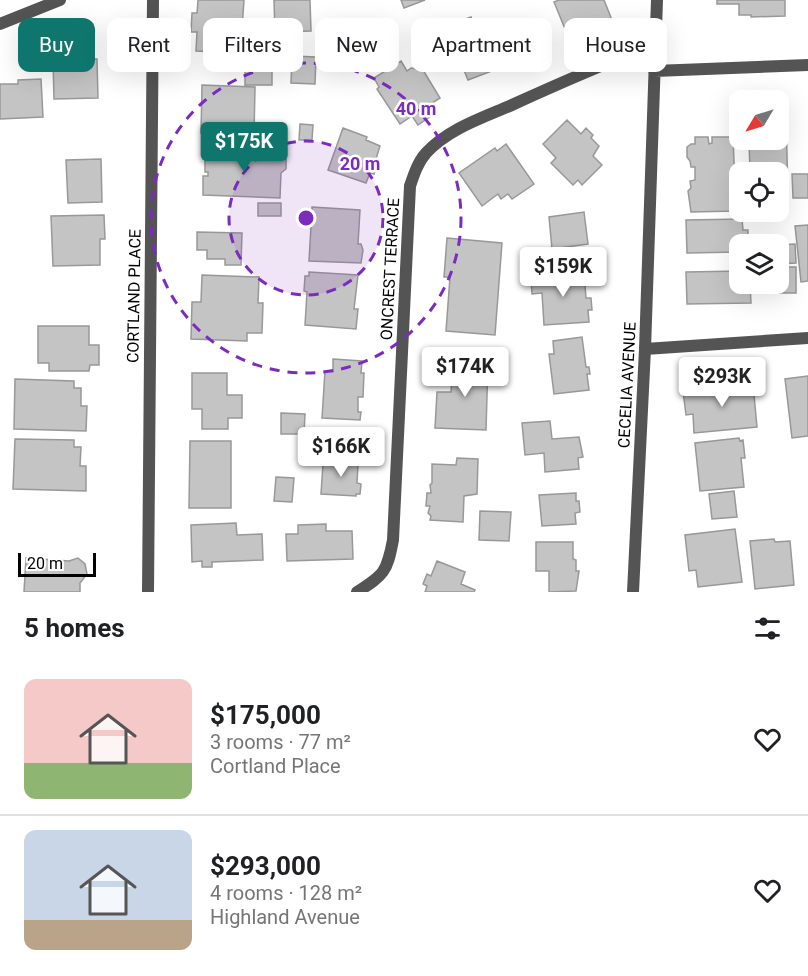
<!DOCTYPE html>
<html lang="en">
<head>
<meta charset="utf-8">
<style>
	body { margin:0; font-family:Roboto,sans-serif; background:#f2f2f2; color:#202124; height:100vh; display:flex; flex-direction:column; font-size:22px; white-space:nowrap }
	* { box-sizing:border-box; margin:0 }
	p { font-size:20px; color:#757577 }
	.icon { flex:none; width:33px; height:33px; fill:none; stroke:currentColor; stroke-width:2; stroke-linecap:round; stroke-linejoin:round }
	.map { position:relative; height:592px; overflow:hidden }
	.side { display:flex; flex-direction:column; background:#fff; flex:1 }
	.side>* { flex:none }
	.guide { position:absolute; left:18px; top:18px; width:772px; height:54px; display:flex; gap:12px }
	.needle { width:39px; rotate:232deg }
	.fabs { position:absolute; left:729px; top:90px; display:grid; gap:12px }
	.fabs a { display:grid; place-items:center; width:60px; height:60px; border-radius:12px; background:#fff; box-shadow:0 6px 24px #0002; font-size:30px }
	.scale { position:absolute; left:18px; bottom:15px; width:78px; box-sizing:border-box; padding-left:6px; border:3px solid #000; border-top:0; font-size:16px; line-height:21px; white-space:nowrap; color:#000; -webkit-text-stroke:4px #fff; paint-order:stroke }
	.price { position:absolute; translate:-50% -51px; padding:0 14px; border-radius:6px; background:#fff; color:#222; font-size:20px; line-height:39px; filter:drop-shadow(0 2px 3px #0008) }
	.price::after { content:''; position:absolute; left:50%; top:36px; width:18px; height:14px; margin-left:-9px; background:inherit; clip-path:polygon(0 0,100% 0,50% 100%) }
	.price.selected { background:#0f766e; color:#fff }
	ul { padding:0; list-style:none }
	li { display:flex; align-items:center; gap:18px; height:150px; padding:0 24px }
	li+li { border-top:2px solid #e0e0e0 }
	li span { display:grid; place-items:center; flex:none; width:168px; height:120px; border-radius:12px; color:#555 }
	li>.icon { margin-inline-start:auto }
	span .icon { width:72px; height:72px; fill:#fffc; stroke-width:1 }
	li b { font-size:26px }
	h2 { display:flex; justify-content:space-between; align-items:center; height:72px; padding:0 24px; font-size:26px }
	.tag { padding:0 21px; border-radius:12px; background:#fff; box-shadow:0 6px 24px #0002; font-size:21px; line-height:54px }
	.tag.selected { background:#0f766e; color:#fff }
	.map>svg:first-child { display:block }
	.building { fill:#c4c4c4; stroke:#989898; stroke-width:1.5 }
	.lines { fill:none; stroke-linecap:round; stroke-linejoin:round }
	.minor { stroke:#545454; stroke-width:12 }
	.ring { fill:none; stroke:#7b2cbf; stroke-width:3; stroke-dasharray:10 8 }
	.labels { text-anchor:middle; dominant-baseline:central; stroke-width:5; stroke-linejoin:round; paint-order:stroke }
	.street-label { font-size:16px; fill:#000; stroke:#fff }
	.centre { fill:#7b2cbf; stroke:#fff; stroke-width:3 }
	.ring-label { font-size:18px; text-anchor:middle; font-weight:bold; fill:#7b2cbf; stroke:#fff; stroke-width:5; stroke-linejoin:round; paint-order:stroke }
</style>
</head>
<body>
<div class="map">
<svg width="808" height="592" viewBox="0 0 808 592">
	<rect width="100%" height="100%" fill="#fff"/>
	<!-- building -->
	<path class="building" d="M 198,0 L 244,0 L 242,28 L 247,28 L 246,43 L 242,44 L 242,53 L 196,51 L 197,32 L 191,32 L 192,13 L 197,13 Z
		M 274,0 L 310,0 L 311,31 L 275,32 Z
		M 401,0 L 425,0 L 404,8 Z
		M 559,0 L 604,0 L 614,25 L 605,28 L 606,31 L 588,37 L 587,34 L 570,41 L 554,2 Z
		M 717,0 L 785,0 L 785,16 L 751,17 L 751,15 L 739,15 L 739,4 L 717,4 Z
		M 471,17 L 479,39 L 489,35 L 502,67 L 468,80 L 446,26 Z
		M 292,56 L 316,57 L 315,84 L 291,83 Z
		M 97,59 L 98,98 L 54,99 L 53,60 Z
		M 245,61 L 272,61 L 272,85 L 245,85 Z
		M 401,61 L 407,71 L 411,68 L 423,70 L 440,98 L 429,105 L 434,114 L 418,125 L 412,116 L 400,124 L 377,89 L 379,87 L 374,78 Z
		M 41,79 L 43,117 L 0,119 L 0,84 L 18,84 L 18,80 Z
		M 202,85 L 255,87 L 254,135 L 201,133 Z
		M 778,116 L 786,116 L 788,194 L 778,195 L 778,172 L 750,172 L 749,140 L 778,140 Z
		M 567,120 L 581,134 L 586,128 L 593,135 L 591,138 L 599,146 L 593,156 L 602,165 L 582,185 L 578,180 L 573,185 L 551,163 L 556,158 L 543,144 Z
		M 300,124 L 313,125 L 312,140 L 299,140 Z
		M 343,128 L 367,137 L 366,140 L 380,146 L 376,159 L 379,160 L 374,174 L 370,173 L 366,183 L 328,170 Z
		M 695,137 L 708,137 L 709,144 L 712,143 L 712,137 L 733,137 L 736,211 L 691,212 L 688,191 L 691,188 L 690,181 L 695,180 L 695,167 L 691,167 L 690,161 L 687,157 L 687,147 L 691,144 L 695,144 Z
		M 506,144 L 534,184 L 512,199 L 508,194 L 501,199 L 498,194 L 482,206 L 459,173 L 495,148 L 497,151 Z
		M 209,149 L 281,151 L 286,157 L 286,169 L 281,173 L 280,198 L 203,195 L 203,176 L 208,176 L 208,172 L 205,172 L 205,156 L 209,156 Z
		M 101,159 L 102,202 L 68,203 L 66,160 Z
		M 792,174 L 808,174 L 808,198 L 793,198 Z
		M 258,203 L 281,203 L 281,216 L 258,216 Z
		M 312,207 L 360,210 L 358,244 L 361,244 L 363,250 L 361,263 L 309,261 L 311,226 L 308,226 L 309,212 L 312,212 Z
		M 584,212 L 588,244 L 552,249 L 549,217 Z
		M 104,215 L 105,239 L 100,239 L 100,265 L 53,266 L 51,216 Z
		M 742,219 L 743,230 L 748,230 L 748,240 L 743,240 L 743,244 L 740,244 L 740,252 L 687,253 L 686,220 Z
		M 808,225 L 808,281 L 801,282 L 795,226 Z
		M 197,232 L 242,233 L 241,265 L 225,265 L 225,259 L 207,259 L 207,250 L 197,250 Z
		M 447,238 L 502,243 L 495,335 L 446,331 L 450,277 L 444,277 Z
		M 795,244 L 796,263 L 778,264 L 778,245 Z
		M 778,267 L 796,267 L 796,293 L 770,293 L 769,284 L 778,284 Z
		M 740,271 L 740,284 L 750,284 L 751,303 L 687,304 L 686,272 Z
		M 309,272 L 358,275 L 354,309 L 358,309 L 356,329 L 305,325 L 307,292 L 304,291 L 305,276 L 309,276 Z
		M 584,273 L 586,298 L 591,298 L 592,310 L 588,310 L 589,322 L 544,325 L 542,293 L 532,294 L 531,277 Z
		M 202,275 L 259,277 L 258,303 L 263,303 L 262,333 L 247,333 L 247,341 L 191,339 L 192,302 L 201,302 Z
		M 38,326 L 89,326 L 89,345 L 99,345 L 99,365 L 90,365 L 89,371 L 49,371 L 49,363 L 38,363 Z
		M 582,337 L 586,367 L 589,367 L 590,374 L 587,374 L 589,390 L 554,394 L 549,354 L 554,354 L 553,341 Z
		M 333,359 L 362,361 L 361,373 L 364,373 L 363,397 L 358,397 L 358,412 L 361,412 L 360,420 L 322,418 L 325,371 L 333,372 Z
		M 453,361 L 488,362 L 486,430 L 435,428 L 437,392 L 451,392 Z
		M 192,373 L 227,373 L 227,395 L 242,395 L 242,418 L 228,418 L 228,429 L 202,429 L 202,409 L 192,409 Z
		M 808,376 L 808,436 L 792,438 L 785,379 Z
		M 15,379 L 74,381 L 74,388 L 81,388 L 81,406 L 87,406 L 86,431 L 14,429 Z
		M 753,384 L 757,427 L 694,433 L 693,414 L 686,415 L 683,391 Z
		M 281,413 L 305,414 L 304,434 L 281,434 Z
		M 550,421 L 552,439 L 579,437 L 583,457 L 578,458 L 579,469 L 545,472 L 544,453 L 525,455 L 522,423 Z
		M 739,438 L 740,441 L 743,440 L 745,458 L 741,458 L 744,487 L 700,491 L 695,443 Z
		M 15,439 L 74,440 L 74,447 L 81,447 L 80,466 L 86,466 L 86,491 L 13,489 Z
		M 190,441 L 231,441 L 231,508 L 189,508 Z
		M 335,455 L 353,457 L 353,464 L 358,464 L 357,483 L 361,484 L 360,494 L 356,494 L 356,496 L 321,494 L 323,464 L 334,464 Z
		M 457,458 L 478,459 L 477,494 L 464,496 L 463,522 L 430,520 L 431,516 L 428,513 L 430,506 L 426,506 L 427,493 L 431,493 L 430,485 L 432,483 L 432,464 L 456,465 Z
		M 276,477 L 294,478 L 292,502 L 274,501 Z
		M 734,491 L 737,517 L 712,519 L 709,494 Z
		M 576,493 L 576,501 L 579,501 L 580,512 L 575,513 L 576,524 L 542,526 L 539,495 Z
		M 480,511 L 511,512 L 509,541 L 479,540 Z
		M 236,523 L 237,535 L 262,534 L 263,560 L 212,562 L 212,567 L 202,567 L 202,561 L 192,562 L 191,525 Z
		M 326,524 L 326,531 L 352,531 L 353,559 L 287,561 L 286,534 L 298,534 L 298,525 Z
		M 735,529 L 742,582 L 698,587 L 696,570 L 689,571 L 685,535 Z
		M 774,539 L 775,542 L 790,541 L 794,585 L 755,589 L 750,541 Z
		M 536,542 L 573,542 L 573,559 L 576,560 L 576,571 L 579,571 L 576,591 L 549,592 L 549,571 L 536,571 Z
		M 26,558 L 69,561 L 78,558 L 85,564 L 87,574 L 80,583 L 80,592 L 24,592 Z
		M 437,561 L 465,572 L 461,584 L 475,590 L 474,592 L 425,592 L 427,586 L 423,584 L 427,574 L 431,576 Z"/>
	<g class="lines">
		<!-- minor -->
		<path class="minor" d="M 0,24 L 60,0
			M 654,71 L 808,65
			M 645,349 L 808,338
			M 148,592 L 153,0
			M 357,592 C 384,575 387,572 393,540 L 410,186 C 414,174 418,162 426,153 C 449,128 485,117 514,104 C 558,84 601,65 646,48 L 655,47
			M 633,592 L 645,349 L 657,0"/>
	</g>
	<!-- distance rings -->
	<circle cx="306" cy="218" r="77" fill="#7b2cbf" fill-opacity=".12"/>
	<g class="ring">
		<circle cx="306" cy="218" r="77"/>
		<circle cx="306" cy="218" r="155"/>
	</g>
	<g class="labels">
		<!-- street labels -->
		<g class="street-label">
			<text transform="translate(390 269) rotate(-87)">ONCREST TERRACE</text>
			<text transform="translate(134 296) rotate(-89)">CORTLAND PLACE</text>
			<text transform="translate(627 385) rotate(-87)">CECELIA AVENUE</text>
		</g>
	</g>
	<circle cx="306" cy="218" r="9" class="centre"/>
	<g class="ring-label">
		<text x="416" y="115">40 m</text>
		<text x="360" y="170">20 m</text>
	</g>
</svg>
<div class="fabs">
<a><svg class="needle" viewBox="-14 -14 28 28"><path d="M0-13l5 13h-10z" fill="#e53935"/><path d="M0 13l5-13h-10z" fill="#757577"/></svg></a>
<a><svg class="icon" aria-label="locate" viewBox="0 0 24 24"><circle cx="12" cy="12" r="6"/><path d="M12 2v4M12 18v4M2 12h4M18 12h4"/></svg></a>
<a><svg class="icon" aria-label="layers" viewBox="0 0 24 24"><path d="M12 4l9 5-9 5-9-5zM3 14l9 5 9-5"/></svg></a>
</div>
<div class="scale">20 m</div>
<b class="price selected" style="left:244px;top:173px">$175K</b>
<b class="price" style="left:563px;top:298px">$159K</b>
<b class="price" style="left:465px;top:398px">$174K</b>
<b class="price" style="left:722px;top:408px">$293K</b>
<b class="price" style="left:341px;top:478px">$166K</b>
<div class="guide">
<a class="tag selected">Buy</a>
<a class="tag">Rent</a>
<a class="tag">Filters</a>
<a class="tag">New</a>
<a class="tag">Apartment</a>
<a class="tag">House</a>
</div>
</div>
<section class="side">
<h2>5 homes<svg class="icon" aria-label="filters" viewBox="0 0 24 24"><path d="M4 7h16M4 17h16"/><circle cx="9" cy="7" r="2"/><circle cx="15" cy="17" r="2"/></svg></h2>
<ul>
<li><span style="background:linear-gradient(#f6c9c9 70%,#8fb573 0)"><svg class="icon" aria-label="home" viewBox="0 0 24 24"><path d="M3 11l9-7 9 7M6 9v11h12V9"/></svg></span><div><b>$175,000</b><p>3 rooms · 77 m²</p><p>Cortland Place</p></div><svg class="icon" aria-label="heart" viewBox="0 0 24 24"><path d="M12 20l-8-8c-3-5 5-10 8-4 3-6 11-1 8 4z"/></svg></li>
<li><span style="background:linear-gradient(#c9d6e8 75%,#b9a48a 0)"><svg class="icon" aria-label="home" viewBox="0 0 24 24"><path d="M3 11l9-7 9 7M6 9v11h12V9"/></svg></span><div><b>$293,000</b><p>4 rooms · 128 m²</p><p>Highland Avenue</p></div><svg class="icon" aria-label="heart" viewBox="0 0 24 24"><path d="M12 20l-8-8c-3-5 5-10 8-4 3-6 11-1 8 4z"/></svg></li>
</ul>
</section>
</body>
</html>
